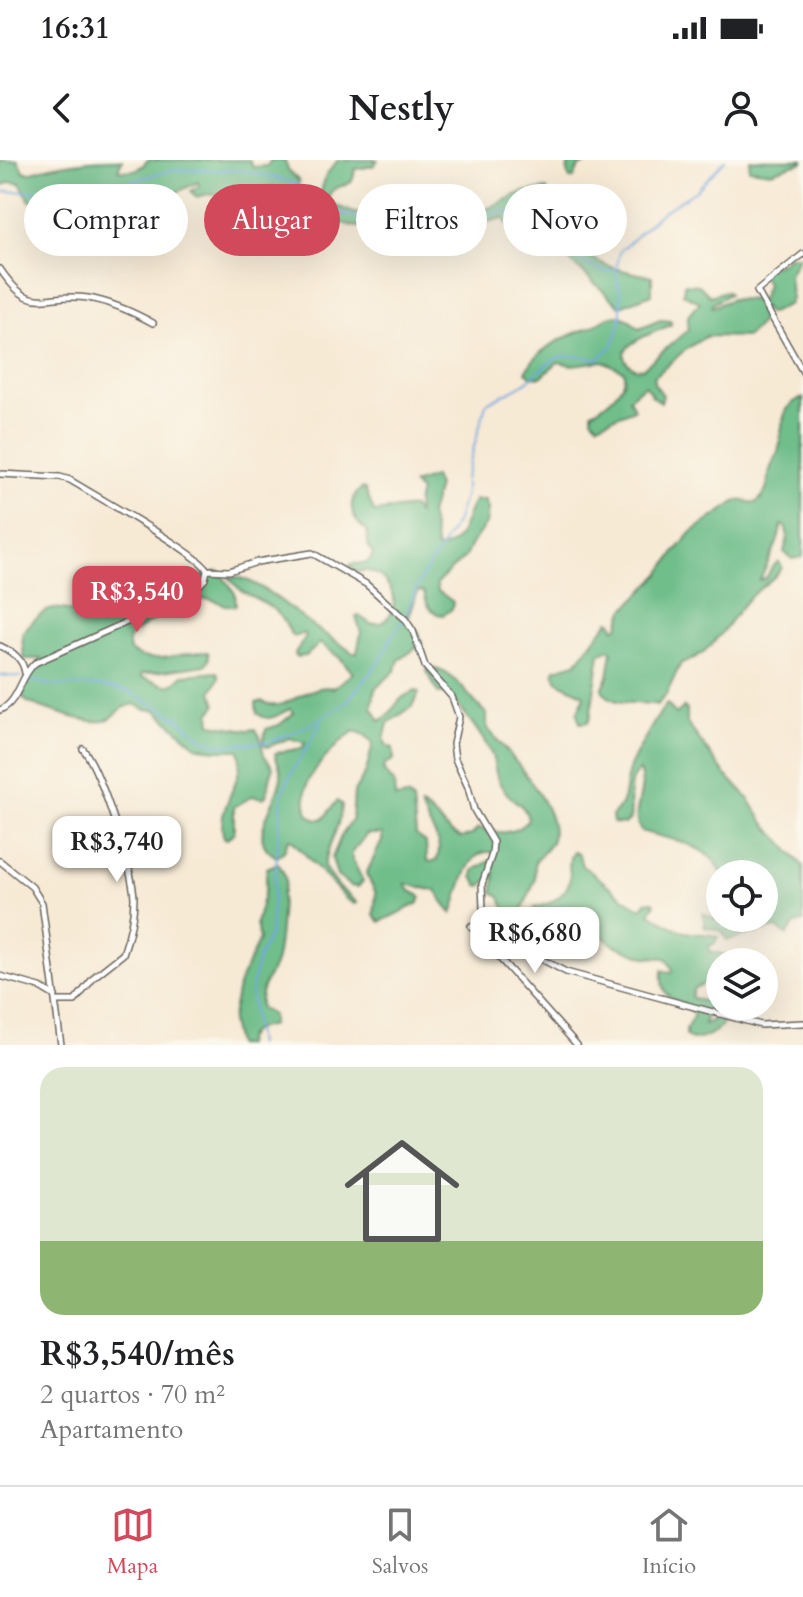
<!DOCTYPE html>
<html lang="pt">
<head>
<meta charset="utf-8">
<style>
	body { margin:0; font-family:Cardo,serif; background:#f6f6f6; color:#202124; height:100vh; display:flex; flex-direction:column; font-size:30px; white-space:nowrap }
	* { box-sizing:border-box; margin:0 }
	p { font-size:26px; color:#757577 }
	.icon { flex:none; width:44px; height:44px; fill:none; stroke:currentColor; stroke-width:2; stroke-linecap:round; stroke-linejoin:round }
	.map { position:relative; height:885px; overflow:hidden }
	.details { display:flex; flex-direction:column; background:#fff; flex:1 }
	.details>* { flex:none }
	.hud { position:absolute; left:24px; top:24px; width:756px; height:72px; display:flex; gap:16px }
	.tools { position:absolute; left:706px; top:700px; display:grid; gap:16px }
	.tools a { display:grid; place-items:center; width:72px; height:72px; border-radius:50%; background:#fff; box-shadow:0 8px 32px #0002; font-size:40px }
	.price { position:absolute; translate:-50% -68px; padding:0 18px; border-radius:16px; background:#fff; color:#222; font-size:26px; line-height:52px; filter:drop-shadow(0 2px 4px #0008) }
	.price::after { content:''; position:absolute; left:50%; top:48px; width:24px; height:18px; margin-left:-12px; background:inherit; clip-path:polygon(0 0,100% 0,50% 100%) }
	.price.current { background:#d1495b; color:#fff }
	ul { padding:0; list-style:none }
	li { display:grid; align-content:center; gap:16px; height:424px; padding:0 40px }
	li+li { border-top:2px solid #e0e0e0 }
	li span { display:grid; place-items:center; height:248px; border-radius:24px; color:#555 }
	li>.icon { margin-inline-start:auto }
	span .icon { width:144px; height:144px; fill:#fffc; stroke-width:1 }
	li b { font-size:34px }
	.chip { padding:0 28px; border-radius:36px; background:#fff; box-shadow:0 8px 32px #0002; font-size:28px; line-height:72px }
	.chip.current { background:#d1495b; color:#fff }
	.status { display:flex; justify-content:space-between; align-items:center; height:56px; padding:0 40px; background:#fff; direction:ltr }
	.status svg { height:22px; fill:currentColor }
	header { display:flex; justify-content:space-between; align-items:center; height:104px; padding:0 40px; background:#fff; font-size:36px; font-weight:600 }
	.dock { display:flex; justify-content:space-around; align-items:center; height:112px; border-top:2px solid #e0e0e0; background:#fff; font-size:22px; color:#757577 }
	.dock a { display:grid; justify-items:center; gap:4px }
	.dock .current { color:#d1495b }
	.map>svg:first-child { display:block }
	.forest { fill:#6fbe8a; stroke:#466d53; stroke-width:2 }
	.lines { fill:none; stroke-linecap:round; stroke-linejoin:round }
	.stream { stroke:#73a7df; stroke-width:2 }
	.street-casing { stroke:#69645d; stroke-width:8 }
	.street { stroke:#fff; stroke-width:5 }
</style>
</head>
<body>
<div class="status"><b>16:31</b><svg viewBox="0 0 49 12"><path d="M0 12V9h3v3zM5 12V6h3v6zM10 12V3h3v9zM15 12V0h3v12zM26 1h20v11H26zM47 4h2v5h-2z"/></svg></div>
<header><svg class="icon" aria-label="back" viewBox="0 0 24 24"><path d="M15 5l-7 7 7 7"/></svg>Nestly<svg class="icon" aria-label="person" viewBox="0 0 24 24"><circle cx="12" cy="8" r="4"/><path d="M4 21q1-7 8-7t8 7"/></svg></header>
<div class="map">
<svg width="803" height="885" viewBox="0 0 803 885">
	<rect width="100%" height="100%" fill="#fbf7ec"/>
	<filter id="ink" filterUnits="userSpaceOnUse"><feTurbulence type="fractalNoise" baseFrequency=".0125" numOctaves="2"/><feDisplacementMap in="SourceGraphic" scale="16" xChannelSelector="R" yChannelSelector="G"/><feConvolveMatrix kernelMatrix="1 2 1 2 8 2 1 2 1" color-interpolation-filters="sRGB"/></filter>
	<filter id="wash" filterUnits="userSpaceOnUse"><feTurbulence type="fractalNoise" baseFrequency=".006" numOctaves="4" result="noise"/><feDisplacementMap in="SourceGraphic" scale="32" xChannelSelector="R" yChannelSelector="G"/><feGaussianBlur stdDeviation="1.8" result="paint"/><feColorMatrix in="noise" values="0 0 0 0 0 0 0 0 0 0 0 0 0 0 0 0 0 1.4 0 .05"/><feComposite in="paint" operator="in"/></filter>
	<g filter="url(#wash)">
		<rect width="100%" height="100%" fill="#f7ead5"/>
		<!-- forest -->
		<path class="forest" d="M 0,0 L 18,0 L 23,11 L 29,13 C 59,3 89,0 122,0 L 118,10 C 132,12 139,11 148,0 L 249,0 L 253,7 L 267,6 L 271,0 L 284,0 L 289,11 L 299,21 L 297,29 L 292,33 L 270,26 L 253,29 L 244,35 L 209,34 L 196,37 L 191,31 L 199,26 L 198,22 L 169,36 C 155,30 139,22 130,38 C 107,45 86,54 63,60 L 58,57 L 56,49 L 30,41 L 20,23 L 10,22 L 0,27 Z
			M 338,0 L 378,0 L 373,6 L 356,9 L 352,21 C 344,28 329,25 329,39 L 337,46 L 354,53 L 397,54 L 433,60 L 489,48 L 522,32 L 547,29 L 549,39 L 540,57 L 543,68 L 546,67 L 550,54 L 557,56 L 564,76 L 574,79 C 589,105 624,112 652,116 L 652,134 L 620,146 L 567,98 L 546,92 L 523,70 L 511,69 L 503,58 L 462,69 L 462,76 L 452,78 L 437,70 C 416,80 407,67 389,64 C 378,62 368,68 358,67 C 351,67 324,57 316,55 L 309,60 L 296,55 L 300,43 L 312,43 L 320,35 L 326,15 Z
			M 569,0 L 611,0 L 593,1 L 579,7 L 574,18 L 570,19 L 567,13 Z
			M 750,0 L 803,0 L 803,2 L 771,12 L 749,9 Z
			M 790,96 L 799,96 L 789,115 L 791,138 L 789,144 L 769,154 L 762,146 L 761,163 L 747,177 L 707,176 L 686,189 L 654,217 L 654,223 L 663,235 L 661,242 L 652,236 L 645,225 L 629,238 L 634,249 L 598,264 L 592,258 L 592,252 C 606,245 627,228 624,211 L 603,201 L 572,205 L 558,202 L 541,217 L 531,216 L 526,212 C 537,187 568,175 591,167 C 602,163 606,154 619,156 C 628,157 633,164 639,169 L 660,160 L 671,161 L 671,165 C 655,172 600,189 636,209 L 643,208 L 688,170 L 688,156 L 700,142 L 683,134 L 684,124 L 699,125 L 710,136 L 726,131 L 729,134 L 712,144 L 712,147 L 732,139 L 761,140 L 767,124 L 762,115 L 768,106 L 777,105 Z
			M 803,238 L 803,397 L 792,399 L 784,392 L 788,376 L 785,366 L 782,365 L 777,383 L 760,420 L 766,418 L 773,406 L 779,402 L 782,407 L 780,411 C 771,421 760,428 750,437 C 729,458 713,496 681,503 L 666,535 L 657,545 C 640,541 611,548 602,529 L 608,517 L 612,492 L 610,489 L 600,493 L 590,559 L 588,562 L 580,563 L 577,553 L 584,538 L 583,534 L 558,522 L 554,512 L 555,509 L 576,503 L 609,461 L 612,462 L 614,468 L 618,467 L 624,450 L 660,414 L 675,392 L 692,372 L 738,340 L 755,343 C 768,335 767,324 770,310 C 772,303 776,298 778,292 C 783,273 778,244 803,238 Z
			M 434,317 L 438,326 L 430,354 L 437,389 C 466,385 462,358 475,340 L 485,340 L 488,349 L 486,364 L 471,384 L 465,397 L 437,423 L 437,430 L 453,442 L 452,449 L 443,455 C 430,454 426,443 424,432 L 418,431 L 408,460 L 419,473 L 422,484 L 399,500 L 395,511 L 375,529 L 372,547 L 380,561 C 395,555 392,538 416,531 L 419,533 L 413,546 L 388,563 L 384,580 L 387,586 L 393,588 L 394,599 L 385,605 L 383,610 L 394,623 L 395,638 L 408,636 L 413,641 L 416,675 L 426,683 L 427,700 L 430,702 L 437,700 C 445,678 426,666 421,646 C 437,653 443,671 461,678 L 472,675 L 478,668 C 497,673 513,677 528,660 C 526,644 514,643 505,631 C 493,616 497,610 492,596 C 483,575 462,549 447,533 L 439,534 L 437,531 L 427,511 L 428,508 C 455,508 468,539 487,554 L 487,568 C 506,590 564,652 551,682 C 548,689 540,695 535,702 L 535,720 L 520,756 L 510,757 L 499,736 L 493,732 L 495,714 L 481,726 L 478,725 L 473,717 L 474,710 L 494,698 L 494,693 C 466,684 460,736 452,754 L 436,731 L 406,724 L 409,730 L 421,736 L 419,743 L 380,762 L 374,755 L 376,733 L 366,714 L 382,681 L 382,674 L 367,674 L 352,692 L 352,699 L 363,721 L 358,727 L 350,726 L 337,716 L 332,698 L 341,676 L 352,660 L 354,632 L 366,612 L 373,583 L 365,575 L 355,571 C 344,576 312,610 308,622 C 304,633 305,643 308,654 L 317,660 L 324,658 L 337,641 L 342,645 C 341,666 327,686 324,707 L 339,727 L 357,743 L 354,744 L 346,739 L 291,679 L 288,680 L 285,690 L 277,697 C 243,679 278,645 281,617 C 282,608 276,601 275,593 L 302,588 L 305,583 L 290,578 L 267,587 L 263,583 L 266,569 L 279,565 L 294,553 L 290,549 C 278,554 270,564 257,553 L 256,543 L 262,541 C 283,557 306,522 333,528 L 353,513 L 341,499 L 320,483 L 306,496 L 296,497 L 295,493 L 306,476 L 304,473 L 294,477 L 291,475 C 277,436 246,444 229,417 C 254,414 296,454 316,468 C 329,477 341,484 353,493 L 357,493 L 361,473 L 356,456 L 359,456 L 371,464 L 382,463 C 385,460 389,457 391,453 C 400,437 386,415 368,411 C 364,410 359,412 355,412 L 350,408 L 351,404 L 367,403 L 373,395 L 368,385 L 367,371 C 351,360 345,341 362,328 L 365,329 L 374,352 L 413,347 L 418,355 L 417,342 L 420,332 L 413,324 Z
			M 219,411 L 235,433 L 236,446 C 224,448 217,439 206,439 C 190,440 133,467 128,481 L 130,491 C 153,508 182,490 208,492 L 209,499 L 205,505 L 142,514 L 141,517 L 165,525 L 172,525 L 183,515 L 217,512 L 219,518 L 212,531 L 216,545 L 210,554 L 211,564 L 248,570 L 255,569 L 260,576 L 264,595 L 273,607 L 266,636 L 263,638 L 253,636 L 234,647 L 234,672 L 227,679 L 224,678 C 214,647 246,623 239,590 L 214,590 L 196,586 L 156,550 L 144,549 L 135,544 C 117,548 120,553 109,559 C 93,568 46,548 29,543 L 22,537 L 28,519 L 41,499 L 24,499 L 22,474 C 56,427 72,460 113,461 L 134,448 L 177,432 L 193,419 Z
			M 667,544 L 676,554 L 684,547 L 687,550 L 687,563 L 725,614 L 748,638 L 763,661 L 803,706 L 803,762 L 795,764 L 787,775 L 776,768 L 727,780 L 722,771 L 705,767 L 703,753 L 715,759 L 719,747 L 720,758 L 764,758 L 764,714 L 722,714 C 710,683 669,680 641,671 C 628,653 649,630 639,611 C 624,621 633,643 630,659 L 625,664 L 613,663 L 612,656 C 628,642 623,628 629,610 C 632,600 660,550 667,544 Z
			M 573,691 L 579,695 L 582,706 C 604,719 616,736 639,747 L 643,747 L 646,742 L 653,741 L 655,744 L 650,753 C 662,760 670,767 685,772 C 697,775 708,772 718,777 L 714,784 L 708,787 L 709,791 L 731,796 L 736,802 L 720,802 L 720,818 L 694,828 L 691,837 C 702,842 711,844 720,835 L 720,844 L 706,858 L 704,864 L 710,862 L 717,854 L 726,850 L 729,852 C 725,868 707,879 692,880 L 686,876 L 686,869 L 694,855 C 683,833 659,849 662,810 L 671,813 L 673,810 L 666,798 L 645,797 L 614,785 L 602,776 L 575,765 L 562,752 L 545,757 L 534,754 L 534,748 C 549,745 568,735 570,718 C 570,707 567,702 573,691 Z
			M 278,703 C 286,715 288,721 282,734 C 282,746 279,794 274,805 C 268,820 258,829 260,848 L 272,855 L 272,865 C 258,869 248,868 245,885 L 236,885 L 231,862 L 238,826 L 259,779 L 256,763 L 265,730 L 267,708 Z"/>
		<g class="lines">
			<!-- stream -->
			<path class="stream" d="M 0,32 L 101,29 L 173,10 L 238,10 L 288,21 L 305,28 L 343,54 L 368,60 L 388,57 L 423,67 L 438,67 L 503,51 L 528,64 L 588,105 L 606,112 L 614,110
				M 406,456 L 418,424 L 457,361 L 465,333 L 465,319 L 486,244 C 498,235 513,232 525,223 C 557,197 554,191 598,199 L 613,185 L 621,162 L 621,137 L 616,110 L 620,91 L 662,52 L 696,31 L 725,0
				M 0,515 L 20,517
				M 25,519 L 51,525 L 100,526 L 128,531 L 178,558 L 200,577 L 220,585 L 269,582 L 304,568 L 345,544 L 382,498 L 391,478 L 403,461
				M 257,885 L 251,833 L 258,799 L 270,774 L 282,637 C 289,608 313,586 322,558"/>
		</g>
	</g>
	<g filter="url(#ink)">
		<g class="lines">
			<defs>
				<path id="street" d="M 803,94 L 757,131 L 803,212
					M 0,109 C 33,158 43,131 88,138 C 111,142 133,152 153,163
					M 0,314 L 60,317 L 70,320 C 92,334 200,394 207,410
					M 207,410 L 229,411 L 257,402 L 312,393 L 366,424 L 405,459 L 413,471 L 425,506 L 452,537 L 459,557 L 453,584 L 455,599 L 468,627 L 474,650 L 493,682 L 492,694 L 482,724 L 483,749 L 505,780 L 566,812 L 650,835 L 761,865 L 803,863
					M 0,486 C 13,492 23,499 25,513
					M 0,550 C 19,542 20,516 35,503 L 192,433 L 205,419 L 207,410
					M 0,701 L 32,727 L 42,743 L 61,885
					M 471,766 L 577,885
					M 0,816 L 40,827 L 55,836
					M 56,841 L 75,841 L 95,816 L 123,794 C 129,777 134,756 134,738 C 133,711 100,609 83,589"/>
			</defs>
			<!-- street casing -->
			<use href="#street" class="street-casing"/>
			<!-- street -->
			<use href="#street" class="street"/>
		</g>
	</g>
</svg>
<div class="tools">
<a><svg class="icon" aria-label="locate" viewBox="0 0 24 24"><circle cx="12" cy="12" r="6"/><path d="M12 2v4M12 18v4M2 12h4M18 12h4"/></svg></a>
<a><svg class="icon" aria-label="layers" viewBox="0 0 24 24"><path d="M12 4l9 5-9 5-9-5zM3 14l9 5 9-5"/></svg></a>
</div>
<b class="price current" style="left:137px;top:474px">R$3,540</b>
<b class="price" style="left:117px;top:724px">R$3,740</b>
<b class="price" style="left:535px;top:815px">R$6,680</b>
<div class="hud">
<a class="chip">Comprar</a>
<a class="chip current">Alugar</a>
<a class="chip">Filtros</a>
<a class="chip">Novo</a>
</div>
</div>
<section class="details">
<ul>
<li><span style="background:linear-gradient(#dfe7d0 70%,#8fb573 0)"><svg class="icon" aria-label="home" viewBox="0 0 24 24"><path d="M3 11l9-7 9 7M6 9v11h12V9"/></svg></span><div><b>R$3,540/mês</b><p>2 quartos · 70 m²</p><p>Apartamento</p></div></li>
</ul>
</section>
<nav class="dock">
<a class="current"><svg class="icon" aria-label="map" viewBox="0 0 24 24"><path d="M3 6l6-2 6 2 6-2v14l-6 2-6-2-6 2zM9 4v14M15 6v14"/></svg>Mapa</a>
<a><svg class="icon" aria-label="saved" viewBox="0 0 24 24"><path d="M7 4h10v16l-5-4-5 4z"/></svg>Salvos</a>
<a><svg class="icon" aria-label="home" viewBox="0 0 24 24"><path d="M3 11l9-7 9 7M6 9v11h12V9"/></svg>Início</a>
</nav>
</body>
</html>
